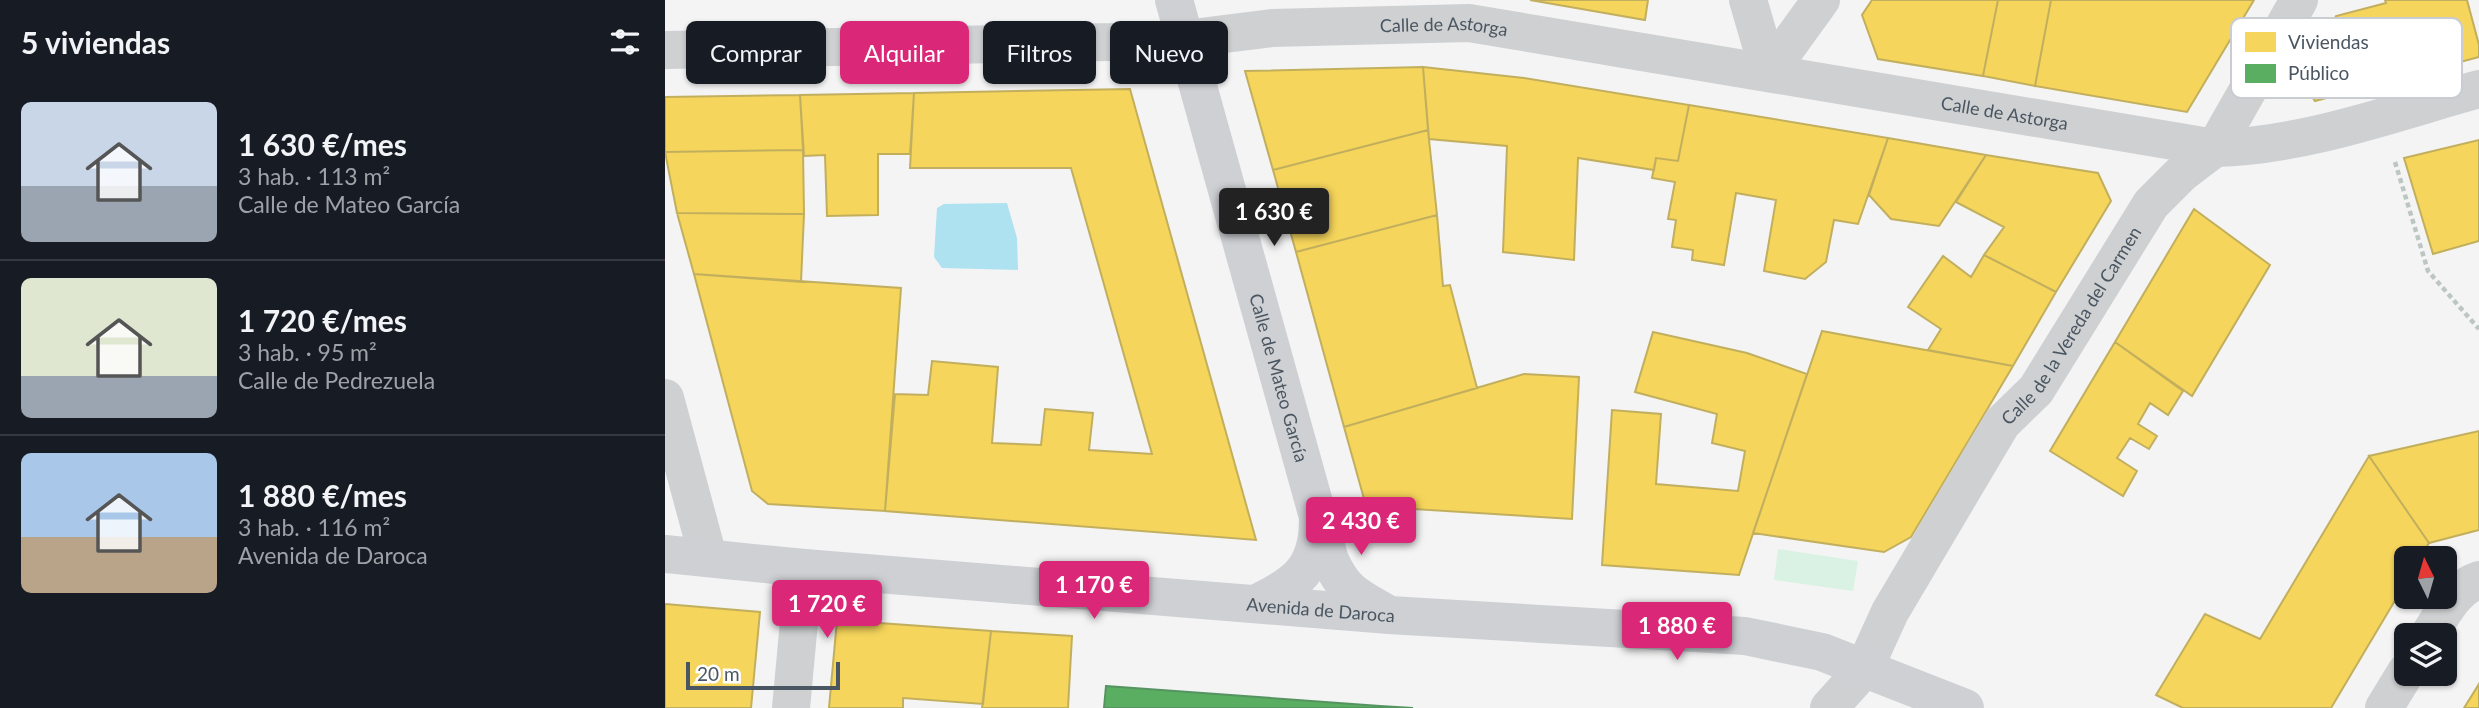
<!DOCTYPE html>
<html lang="es">
<head>
<meta charset="utf-8">
<style>
	body { margin:0; font-family:Lato,sans-serif; background:#20242c; color:#f1f3f6; height:100vh; display:flex; flex-direction:column; font-size:26px; white-space:nowrap }
	* { box-sizing:border-box; margin:0 }
	p { font-size:23px; color:#9ea1a6 }
	.icon { flex:none; width:38px; height:38px; fill:none; stroke:currentColor; stroke-width:2; stroke-linecap:round; stroke-linejoin:round }
	.map { position:relative; flex:1; overflow:hidden }
	.details { display:flex; flex-direction:column; background:#171b24; width:665px }
	.details>* { flex:none }
	.banner { position:absolute; left:21px; top:21px; width:665px; height:63px; display:flex; gap:14px }
	.needle { width:46px; rotate:355deg }
	.tools { position:absolute; left:1729px; top:546px; display:grid; gap:14px }
	.tools a { display:grid; place-items:center; width:63px; height:63px; border-radius:10px; background:#171b24; box-shadow:0 2px 5px #0004; font-size:35px }
	.scale { position:absolute; left:21px; bottom:18px; width:154px; box-sizing:border-box; padding-left:7px; border:4px solid #4a5661; border-top:0; font-size:19px; line-height:24px; white-space:nowrap; color:#4a5661; -webkit-text-stroke:5px #fff; paint-order:stroke }
	.price { position:absolute; translate:-50% -60px; padding:0 16px; border-radius:7px; background:#db2777; color:#fff; font-size:23px; line-height:46px; filter:drop-shadow(0 2px 4px #0008) }
	.price::after { content:''; position:absolute; left:50%; top:42px; width:21px; height:16px; margin-left:-10px; background:inherit; clip-path:polygon(0 0,100% 0,50% 100%) }
	.price.current { background:#222; color:#fff }
	ul { padding:0; list-style:none }
	li { display:flex; align-items:center; gap:21px; height:175px; padding:0 21px }
	li+li { border-top:2px solid #363941 }
	li span { display:grid; place-items:center; flex:none; width:196px; height:140px; border-radius:10px; color:#555 }
	li>.icon { margin-inline-start:auto }
	span .icon { width:84px; height:84px; fill:#fffc; stroke-width:1 }
	li b { font-size:30px }
	h2 { display:flex; justify-content:space-between; align-items:center; height:84px; padding:0 21px; font-size:30px }
	.chip { padding:0 24px; border-radius:10px; background:#171b24; box-shadow:0 2px 5px #0004; font-size:24px; line-height:63px }
	.chip.current { background:#db2777; color:#fff }
	main { display:flex; flex:1; min-height:0 }
	.map>svg:first-child { display:block }
	.green { fill:#d9f2e3 }
	.water { fill:#aee2f0 }
	.homes { fill:#f6d55c; stroke:#c2af5e; stroke-width:2 }
	.public { fill:#5aae61; stroke:#559461; stroke-width:2 }
	.lines { fill:none; stroke-linecap:round; stroke-linejoin:round }
	.path { stroke:#bcc7c4; stroke-width:4.5; stroke-dasharray:5 3.5; stroke-linecap:butt }
	.street { stroke:#ced0d2; stroke-width:38 }
	.secondary { stroke:#ced0d4; stroke-width:38 }
	.labels { text-anchor:middle; dominant-baseline:central; stroke-width:7; stroke-linejoin:round; paint-order:stroke }
	.street-label { font-size:18px; fill:#4a5661; stroke:#fff }
	.key { fill:#fff; stroke:#c9ccd0; stroke-width:2 }
	.key-label { font-size:19px; fill:#4a5661 }
</style>
</head>
<body>
<main>
<section class="details">
<h2>5 viviendas<svg class="icon" aria-label="filters" viewBox="0 0 24 24"><path d="M4 7h16M4 17h16"/><circle cx="9" cy="7" r="2"/><circle cx="15" cy="17" r="2"/></svg></h2>
<ul>
<li><span style="background:linear-gradient(#c9d6e8 60%,#9aa5b1 0)"><svg class="icon" aria-label="home" viewBox="0 0 24 24"><path d="M3 11l9-7 9 7M6 9v11h12V9"/></svg></span><div><b>1 630 €/mes</b><p>3 hab. · 113 m²</p><p>Calle de Mateo García</p></div></li>
<li><span style="background:linear-gradient(#dfe7d0 70%,#9aa5b1 0)"><svg class="icon" aria-label="home" viewBox="0 0 24 24"><path d="M3 11l9-7 9 7M6 9v11h12V9"/></svg></span><div><b>1 720 €/mes</b><p>3 hab. · 95 m²</p><p>Calle de Pedrezuela</p></div></li>
<li><span style="background:linear-gradient(#a9c7e8 60%,#b9a48a 0)"><svg class="icon" aria-label="home" viewBox="0 0 24 24"><path d="M3 11l9-7 9 7M6 9v11h12V9"/></svg></span><div><b>1 880 €/mes</b><p>3 hab. · 116 m²</p><p>Avenida de Daroca</p></div></li>
</ul>
</section>
<div class="map">
<svg width="1814" height="708" viewBox="0 0 1814 708">
	<rect width="100%" height="100%" fill="#f4f4f4"/>
	<!-- green -->
	<path class="green" d="M 1113,549 L 1193,561 L 1188,591 L 1109,580 Z"/>
	<!-- water -->
	<path class="water" d="M 342,203 L 352,238 L 353,270 L 277,268 L 269,257 L 272,208 L 279,204 Z"/>
	<!-- homes -->
	<path class="homes" d="M 865,0 L 983,0 L 980,20 Z
		M 1207,0 L 1333,0 L 1318,76 L 1213,59 L 1197,15 Z
		M 1333,0 L 1386,0 L 1370,86 L 1318,76 Z
		M 1386,0 L 1589,0 L 1522,112 L 1370,86 Z
		M 1720,0 L 1802,0 L 1814,45 L 1814,57 L 1650,101 L 1634,78 L 1671,16 L 1721,3 Z
		M 758,67 L 859,78 L 1024,105 L 1013,161 L 991,158 L 989,170 L 913,158 L 909,260 L 838,252 L 842,146 L 764,139 Z
		M 758,67 L 763,130 L 608,170 L 580,71 Z
		M 465,89 L 591,540 L 220,511 L 230,394 L 263,395 L 267,361 L 333,367 L 327,443 L 376,445 L 380,409 L 428,413 L 424,450 L 487,454 L 406,168 L 245,168 L 249,93 Z
		M 249,93 L 245,154 L 213,154 L 213,215 L 162,216 L 160,155 L 139,156 L 135,95 Z
		M 135,95 L 138,150 L 0,152 L 0,97 Z
		M 1024,105 L 1223,138 L 1193,224 L 1169,220 L 1161,262 L 1140,279 L 1099,271 L 1111,200 L 1071,193 L 1059,265 L 1027,260 L 1028,250 L 1007,247 L 1011,220 L 1003,219 L 1010,182 L 987,178 L 991,158 L 1013,161 Z
		M 763,130 L 772,215 L 631,252 L 608,170 Z
		M 1223,138 L 1321,155 L 1274,226 L 1226,219 L 1204,195 Z
		M 1814,140 L 1814,241 L 1768,254 L 1739,158 Z
		M 138,150 L 139,214 L 12,213 L 0,152 Z
		M 1321,155 L 1433,173 L 1446,201 L 1391,292 L 1319,255 L 1339,227 L 1291,202 Z
		M 1529,209 L 1605,265 L 1527,396 L 1450,342 Z
		M 12,213 L 139,214 L 136,282 L 29,274 Z
		M 772,215 L 778,286 L 785,285 L 812,388 L 679,427 L 631,252 Z
		M 1319,255 L 1391,292 L 1348,366 L 1263,350 L 1276,329 L 1243,307 L 1278,256 L 1306,277 Z
		M 29,274 L 236,288 L 220,511 L 103,504 L 87,491 Z
		M 1157,331 L 1348,366 L 1246,537 L 1219,552 L 1088,533 Z
		M 988,332 L 1082,353 L 1142,374 L 1074,575 L 937,565 L 947,410 L 996,414 L 991,484 L 1073,491 L 1080,451 L 1047,443 L 1052,414 L 970,392 Z
		M 1450,342 L 1518,391 L 1503,415 L 1485,403 L 1473,424 L 1492,436 L 1484,449 L 1465,438 L 1452,458 L 1472,471 L 1458,496 L 1385,451 Z
		M 859,374 L 914,377 L 907,519 L 701,506 L 679,427 Z
		M 1814,431 L 1814,530 L 1764,543 L 1704,456 Z
		M 1704,456 L 1764,543 L 1755,558 L 1741,558 L 1741,582 L 1666,708 L 1518,708 L 1491,695 L 1540,614 L 1595,639 Z
		M 0,604 L 95,612 L 86,708 L 0,708 Z
		M 172,620 L 326,631 L 318,704 L 238,698 L 238,708 L 164,708 Z
		M 326,631 L 407,636 L 403,708 L 317,708 Z
		M 1814,684 L 1814,708 L 1799,708 Z"/>
	<!-- public -->
	<path class="public" d="M 441,686 L 715,706 L 748,708 L 439,708 Z"/>
	<g class="lines">
		<!-- path -->
		<path class="path" d="M 1730,162 L 1763,271 L 1814,329"/>
		<!-- street -->
		<g class="street">
			<path d="M 1083,0 L 1104,72"/>
			<path id="s1" d="M 0,50 L 447,42 L 519,39 L 607,28 L 804,23 L 1550,148 C 1639,146 1728,113 1814,89"/>
			<path d="M 1104,72 L 1156,0"/>
			<path d="M 0,398 L 43,557"/>
			<path d="M 1764,635 C 1778,614 1789,588 1814,580"/>
			<path d="M 126,708 L 139,568"/>
			<path id="s2" d="M 1164,708 L 1199,669 L 1225,612 L 1337,423 L 1371,390 L 1486,204 L 1516,174 L 1550,148 L 1634,0"/>
			<path d="M 1719,708 L 1741,672"/>
		</g>
		<!-- secondary -->
		<g class="secondary">
			<path id="s3" d="M 509,0 L 665,560 C 679,591 690,595 719,612"/>
			<path id="s4" d="M 0,554 L 139,568 L 724,615 L 1080,636 L 1157,652 L 1300,708"/>
			<path d="M 592,603 C 632,584 653,568 653,520"/>
		</g>
	</g>
	<g class="labels">
		<!-- street labels -->
		<g class="street-label">
			<text stroke="none"><textPath href="#s1" startOffset="780">Calle de Astorga</textPath></text>
			<text stroke="none"><textPath href="#s1" startOffset="1348">Calle de Astorga</textPath></text>
			<text stroke="none"><textPath href="#s2" startOffset="455">Calle de la Vereda del Carmen</textPath></text>
			<text stroke="none"><textPath href="#s3" startOffset="392">Calle de Mateo García</textPath></text>
			<text stroke="none"><textPath href="#s4" startOffset="658">Avenida de Daroca</textPath></text>
		</g>
	</g>
	<!-- legend -->
	<rect x="1566" y="18" width="231" height="80" rx="10" class="key"/>
	<rect x="1580" y="32" width="31" height="20" fill="#f6d55c"/>
	<rect x="1580" y="64" width="31" height="19" fill="#5aae61"/>
	<g class="key-label">
		<text x="1623" y="49">Viviendas</text>
		<text x="1623" y="80">Público</text>
	</g>
</svg>
<div class="tools">
<a><svg class="needle" viewBox="-14 -14 28 28"><path d="M0-13l5 13h-10z" fill="#e53935"/><path d="M0 13l5-13h-10z" fill="#9ea1a6"/></svg></a>
<a><svg class="icon" aria-label="layers" viewBox="0 0 24 24"><path d="M12 4l9 5-9 5-9-5zM3 14l9 5 9-5"/></svg></a>
</div>
<div class="scale">20 m</div>
<b class="price current" style="left:609px;top:248px">1 630 €</b>
<b class="price" style="left:696px;top:557px">2 430 €</b>
<b class="price" style="left:429px;top:621px">1 170 €</b>
<b class="price" style="left:162px;top:640px">1 720 €</b>
<b class="price" style="left:1012px;top:662px">1 880 €</b>
<div class="banner">
<a class="chip">Comprar</a>
<a class="chip current">Alquilar</a>
<a class="chip">Filtros</a>
<a class="chip">Nuevo</a>
</div>
</div>
</main>
</body>
</html>
